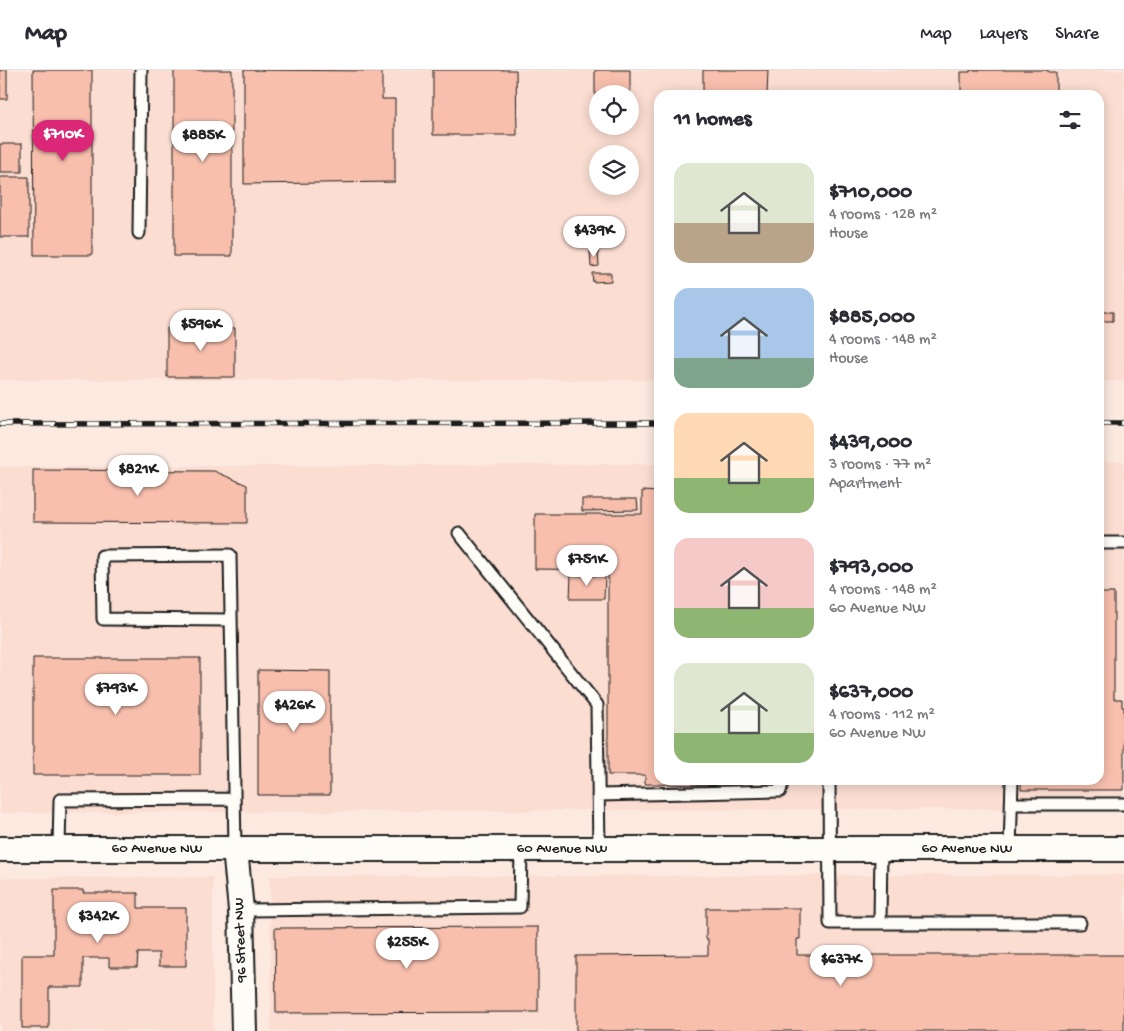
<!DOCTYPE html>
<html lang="en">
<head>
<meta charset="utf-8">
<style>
	body { margin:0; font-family:"Gochi Hand",sans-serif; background:#f2f2f3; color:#2b2b33; height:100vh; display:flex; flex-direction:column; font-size:19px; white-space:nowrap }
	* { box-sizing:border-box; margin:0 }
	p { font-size:16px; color:#7c7c81 }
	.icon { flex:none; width:28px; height:28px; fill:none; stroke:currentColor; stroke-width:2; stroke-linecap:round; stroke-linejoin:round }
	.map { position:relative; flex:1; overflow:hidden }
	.side { position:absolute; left:654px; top:20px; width:450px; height:695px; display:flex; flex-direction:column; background:#fff; border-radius:15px; box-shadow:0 2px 12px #0003 }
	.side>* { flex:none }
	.controls { position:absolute; left:589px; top:15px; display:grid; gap:10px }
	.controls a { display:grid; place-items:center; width:50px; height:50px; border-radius:50%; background:#fff; box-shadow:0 2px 12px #0003; font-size:25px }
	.price { position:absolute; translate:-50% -42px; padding:0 11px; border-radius:18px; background:#fff; color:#222; font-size:16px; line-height:32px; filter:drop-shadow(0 1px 2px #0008) }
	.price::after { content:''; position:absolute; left:50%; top:30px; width:15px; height:11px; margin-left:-8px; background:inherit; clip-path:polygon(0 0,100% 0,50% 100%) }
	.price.current { background:#db2777; color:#fff }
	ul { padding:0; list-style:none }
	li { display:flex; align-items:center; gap:15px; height:125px; padding:0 20px }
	li span { display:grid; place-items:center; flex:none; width:140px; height:100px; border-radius:15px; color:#555 }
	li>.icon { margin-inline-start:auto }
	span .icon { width:60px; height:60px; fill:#fffc; stroke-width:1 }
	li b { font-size:21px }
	h2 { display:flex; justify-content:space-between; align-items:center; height:60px; padding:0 20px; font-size:21px }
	header { display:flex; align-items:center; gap:30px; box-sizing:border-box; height:70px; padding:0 25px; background:#fff; border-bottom:1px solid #e1e1e2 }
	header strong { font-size:24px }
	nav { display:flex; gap:28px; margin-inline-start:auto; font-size:18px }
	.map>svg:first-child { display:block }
	.built { fill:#fbddd1; fill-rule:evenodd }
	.building { fill:#f8bfad; stroke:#1c1c1c }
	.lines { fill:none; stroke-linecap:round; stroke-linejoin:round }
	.service-casing { stroke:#1c1c1c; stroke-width:15 }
	.minor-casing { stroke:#1c1c1c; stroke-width:28 }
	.service { stroke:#fdfcf7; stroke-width:11 }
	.minor { stroke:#fdfcf7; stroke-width:24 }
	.rail-casing { stroke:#1c1c1c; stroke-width:5.5 }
	.rail { stroke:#fdfcf7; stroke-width:4; stroke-dasharray:11; stroke-linecap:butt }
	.labels { text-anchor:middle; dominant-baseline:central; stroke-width:4; stroke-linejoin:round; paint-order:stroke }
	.street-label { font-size:15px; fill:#1c1c1c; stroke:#fdfcf7 }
</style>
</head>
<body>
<header>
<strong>Map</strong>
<nav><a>Map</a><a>Layers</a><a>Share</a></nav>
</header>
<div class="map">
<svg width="1124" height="961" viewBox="0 0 1124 961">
	<rect width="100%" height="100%" fill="#fceae1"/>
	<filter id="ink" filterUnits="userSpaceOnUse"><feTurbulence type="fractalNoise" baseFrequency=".02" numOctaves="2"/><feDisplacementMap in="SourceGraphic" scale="10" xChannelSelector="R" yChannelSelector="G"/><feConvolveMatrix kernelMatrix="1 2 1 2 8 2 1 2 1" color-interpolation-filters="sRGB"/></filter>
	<g filter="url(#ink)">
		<!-- built -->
		<path class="built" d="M 0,0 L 1124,0 L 1124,311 L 1099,311 L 1099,25 L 659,25 L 659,310 L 0,310 ZM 598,24 L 630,24 L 630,56 L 598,56 ZM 598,84 L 630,84 L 630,116 L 598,116 Z
			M 1099,391 L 1124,391 L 1124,738 L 0,743 L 0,397 L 659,394 L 659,710 L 1099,710 Z
			M 1124,805 L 1124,961 L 271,961 L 270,806 Z
			M 213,807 L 213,961 L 0,961 L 0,808 Z"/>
		<!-- building -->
		<path class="building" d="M 0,0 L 7,0 L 7,29 L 0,29 Z
			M 33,0 L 92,0 L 92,185 L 34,185 Z
			M 174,0 L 232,0 L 232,186 L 174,186 Z
			M 244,0 L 382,1 L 382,29 L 395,29 L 395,112 L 244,114 Z
			M 433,0 L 516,0 L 517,65 L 433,65 Z
			M 595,0 L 630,0 L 630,24 L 598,24 L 598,26 L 595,26 Z
			M 703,0 L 768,0 L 767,25 L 703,25 Z
			M 970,0 L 1048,0 L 1048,2 L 1056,2 L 1056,25 L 961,25 L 961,2 L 970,2 Z
			M 0,74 L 22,74 L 22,102 L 0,102 Z
			M 0,107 L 29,107 L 29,167 L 0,167 Z
			M 598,179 L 599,196 L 591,197 L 590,180 Z
			M 592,203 L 611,203 L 611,211 L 593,212 Z
			M 1099,242 L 1113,242 L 1113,251 L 1099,251 Z
			M 167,258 L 235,258 L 235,307 L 167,307 Z
			M 33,400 L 214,401 L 247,415 L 247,453 L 33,452 Z
			M 642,421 L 659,422 L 659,710 L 716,710 L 716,715 L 645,714 L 645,705 L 608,705 L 608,500 L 535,499 L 535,444 L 642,444 Z
			M 582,429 L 637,429 L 638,440 L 582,441 Z
			M 571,505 L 605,506 L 604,529 L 570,529 Z
			M 1099,523 L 1114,523 L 1114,629 L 1122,629 L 1122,637 L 1124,637 L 1124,720 L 1021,720 L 1021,710 L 1099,710 Z
			M 33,588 L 200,588 L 200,705 L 33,705 Z
			M 258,600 L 330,601 L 330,725 L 258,725 Z
			M 54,820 L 83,820 L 83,823 L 138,823 L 138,838 L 186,838 L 186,896 L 159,896 L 159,883 L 138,883 L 137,897 L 109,897 L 109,888 L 83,888 L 83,917 L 49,917 L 49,958 L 22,958 L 22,885 L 54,885 Z
			M 706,838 L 800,838 L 800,869 L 797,869 L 797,885 L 1124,885 L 1124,961 L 576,961 L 576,886 L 708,885 L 708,869 L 706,869 Z
			M 538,857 L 538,942 L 276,943 L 275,858 Z"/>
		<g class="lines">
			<defs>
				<path id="service" d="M 139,163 L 141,0
					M 459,463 L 597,635 L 599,780
					M 1099,473 L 1124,473
					M 231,550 L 103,549 L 102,486 L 230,485 L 235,779
					M 829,710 L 830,853 L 1080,853
					M 598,725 L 780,721 L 783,710
					M 1012,734 L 1124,734
					M 59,779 L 60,730 L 234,729
					M 1010,779 L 1012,710
					M 241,840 L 520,837 L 521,780
					M 880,853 L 881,779"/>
				<path id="minor" d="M 0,779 L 1124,779
					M 235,779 L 241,840 L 244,961"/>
			</defs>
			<!-- service casing -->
			<use href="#service" class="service-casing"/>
			<!-- minor casing -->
			<use href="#minor" class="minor-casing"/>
			<!-- service -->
			<use href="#service" class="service"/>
			<!-- minor -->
			<use href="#minor" class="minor"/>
			<defs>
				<path id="rail" d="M 1099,353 L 1124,353
					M 0,354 L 659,353"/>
			</defs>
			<!-- rail casing -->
			<use href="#rail" class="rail-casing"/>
			<!-- rail -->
			<use href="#rail" class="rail"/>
		</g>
	</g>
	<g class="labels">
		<!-- street labels -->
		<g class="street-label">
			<text x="157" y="779">60 Avenue NW</text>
			<text x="562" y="779">60 Avenue NW</text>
			<text x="967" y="779">60 Avenue NW</text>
			<text transform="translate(241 870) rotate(-92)">96 Street NW</text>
		</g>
	</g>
</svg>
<div class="controls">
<a><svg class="icon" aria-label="locate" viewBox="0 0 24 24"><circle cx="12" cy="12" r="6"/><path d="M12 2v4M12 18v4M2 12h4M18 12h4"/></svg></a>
<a><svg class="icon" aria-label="layers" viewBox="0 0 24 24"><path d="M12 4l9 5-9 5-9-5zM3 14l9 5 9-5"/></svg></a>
</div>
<b class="price current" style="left:63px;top:92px">$710K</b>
<b class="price" style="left:203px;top:93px">$885K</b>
<b class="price" style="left:594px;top:188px">$439K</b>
<b class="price" style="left:201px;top:282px">$596K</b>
<b class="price" style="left:138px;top:427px">$821K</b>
<b class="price" style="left:587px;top:517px">$751K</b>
<b class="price" style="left:116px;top:646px">$793K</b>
<b class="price" style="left:294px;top:663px">$426K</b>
<b class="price" style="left:98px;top:874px">$342K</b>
<b class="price" style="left:407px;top:900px">$255K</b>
<b class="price" style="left:841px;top:917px">$637K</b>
<section class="side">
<h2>11 homes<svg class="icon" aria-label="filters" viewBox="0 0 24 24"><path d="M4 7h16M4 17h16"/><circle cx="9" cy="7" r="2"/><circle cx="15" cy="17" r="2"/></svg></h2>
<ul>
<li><span style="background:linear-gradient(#dfe7d0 60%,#b9a48a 0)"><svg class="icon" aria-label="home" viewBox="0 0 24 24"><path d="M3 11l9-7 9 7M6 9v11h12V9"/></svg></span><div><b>$710,000</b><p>4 rooms · 128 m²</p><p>House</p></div></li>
<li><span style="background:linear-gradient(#a9c7e8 70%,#7fa58c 0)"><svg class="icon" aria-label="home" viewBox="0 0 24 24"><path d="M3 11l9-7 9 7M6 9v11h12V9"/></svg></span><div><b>$885,000</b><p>4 rooms · 148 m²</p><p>House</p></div></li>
<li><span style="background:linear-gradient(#ffd9b3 65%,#8fb573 0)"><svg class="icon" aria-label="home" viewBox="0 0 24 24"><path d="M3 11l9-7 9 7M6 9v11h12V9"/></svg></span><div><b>$439,000</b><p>3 rooms · 77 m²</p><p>Apartment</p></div></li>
<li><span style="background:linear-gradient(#f6c9c9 70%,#8fb573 0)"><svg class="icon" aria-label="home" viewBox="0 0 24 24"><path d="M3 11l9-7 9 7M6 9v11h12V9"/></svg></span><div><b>$793,000</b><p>4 rooms · 148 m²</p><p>60 Avenue NW</p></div></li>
<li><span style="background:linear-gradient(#dfe7d0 70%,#8fb573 0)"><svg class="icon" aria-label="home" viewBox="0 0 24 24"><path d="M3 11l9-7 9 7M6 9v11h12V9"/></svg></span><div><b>$637,000</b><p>4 rooms · 112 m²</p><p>60 Avenue NW</p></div></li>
</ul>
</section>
</div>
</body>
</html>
